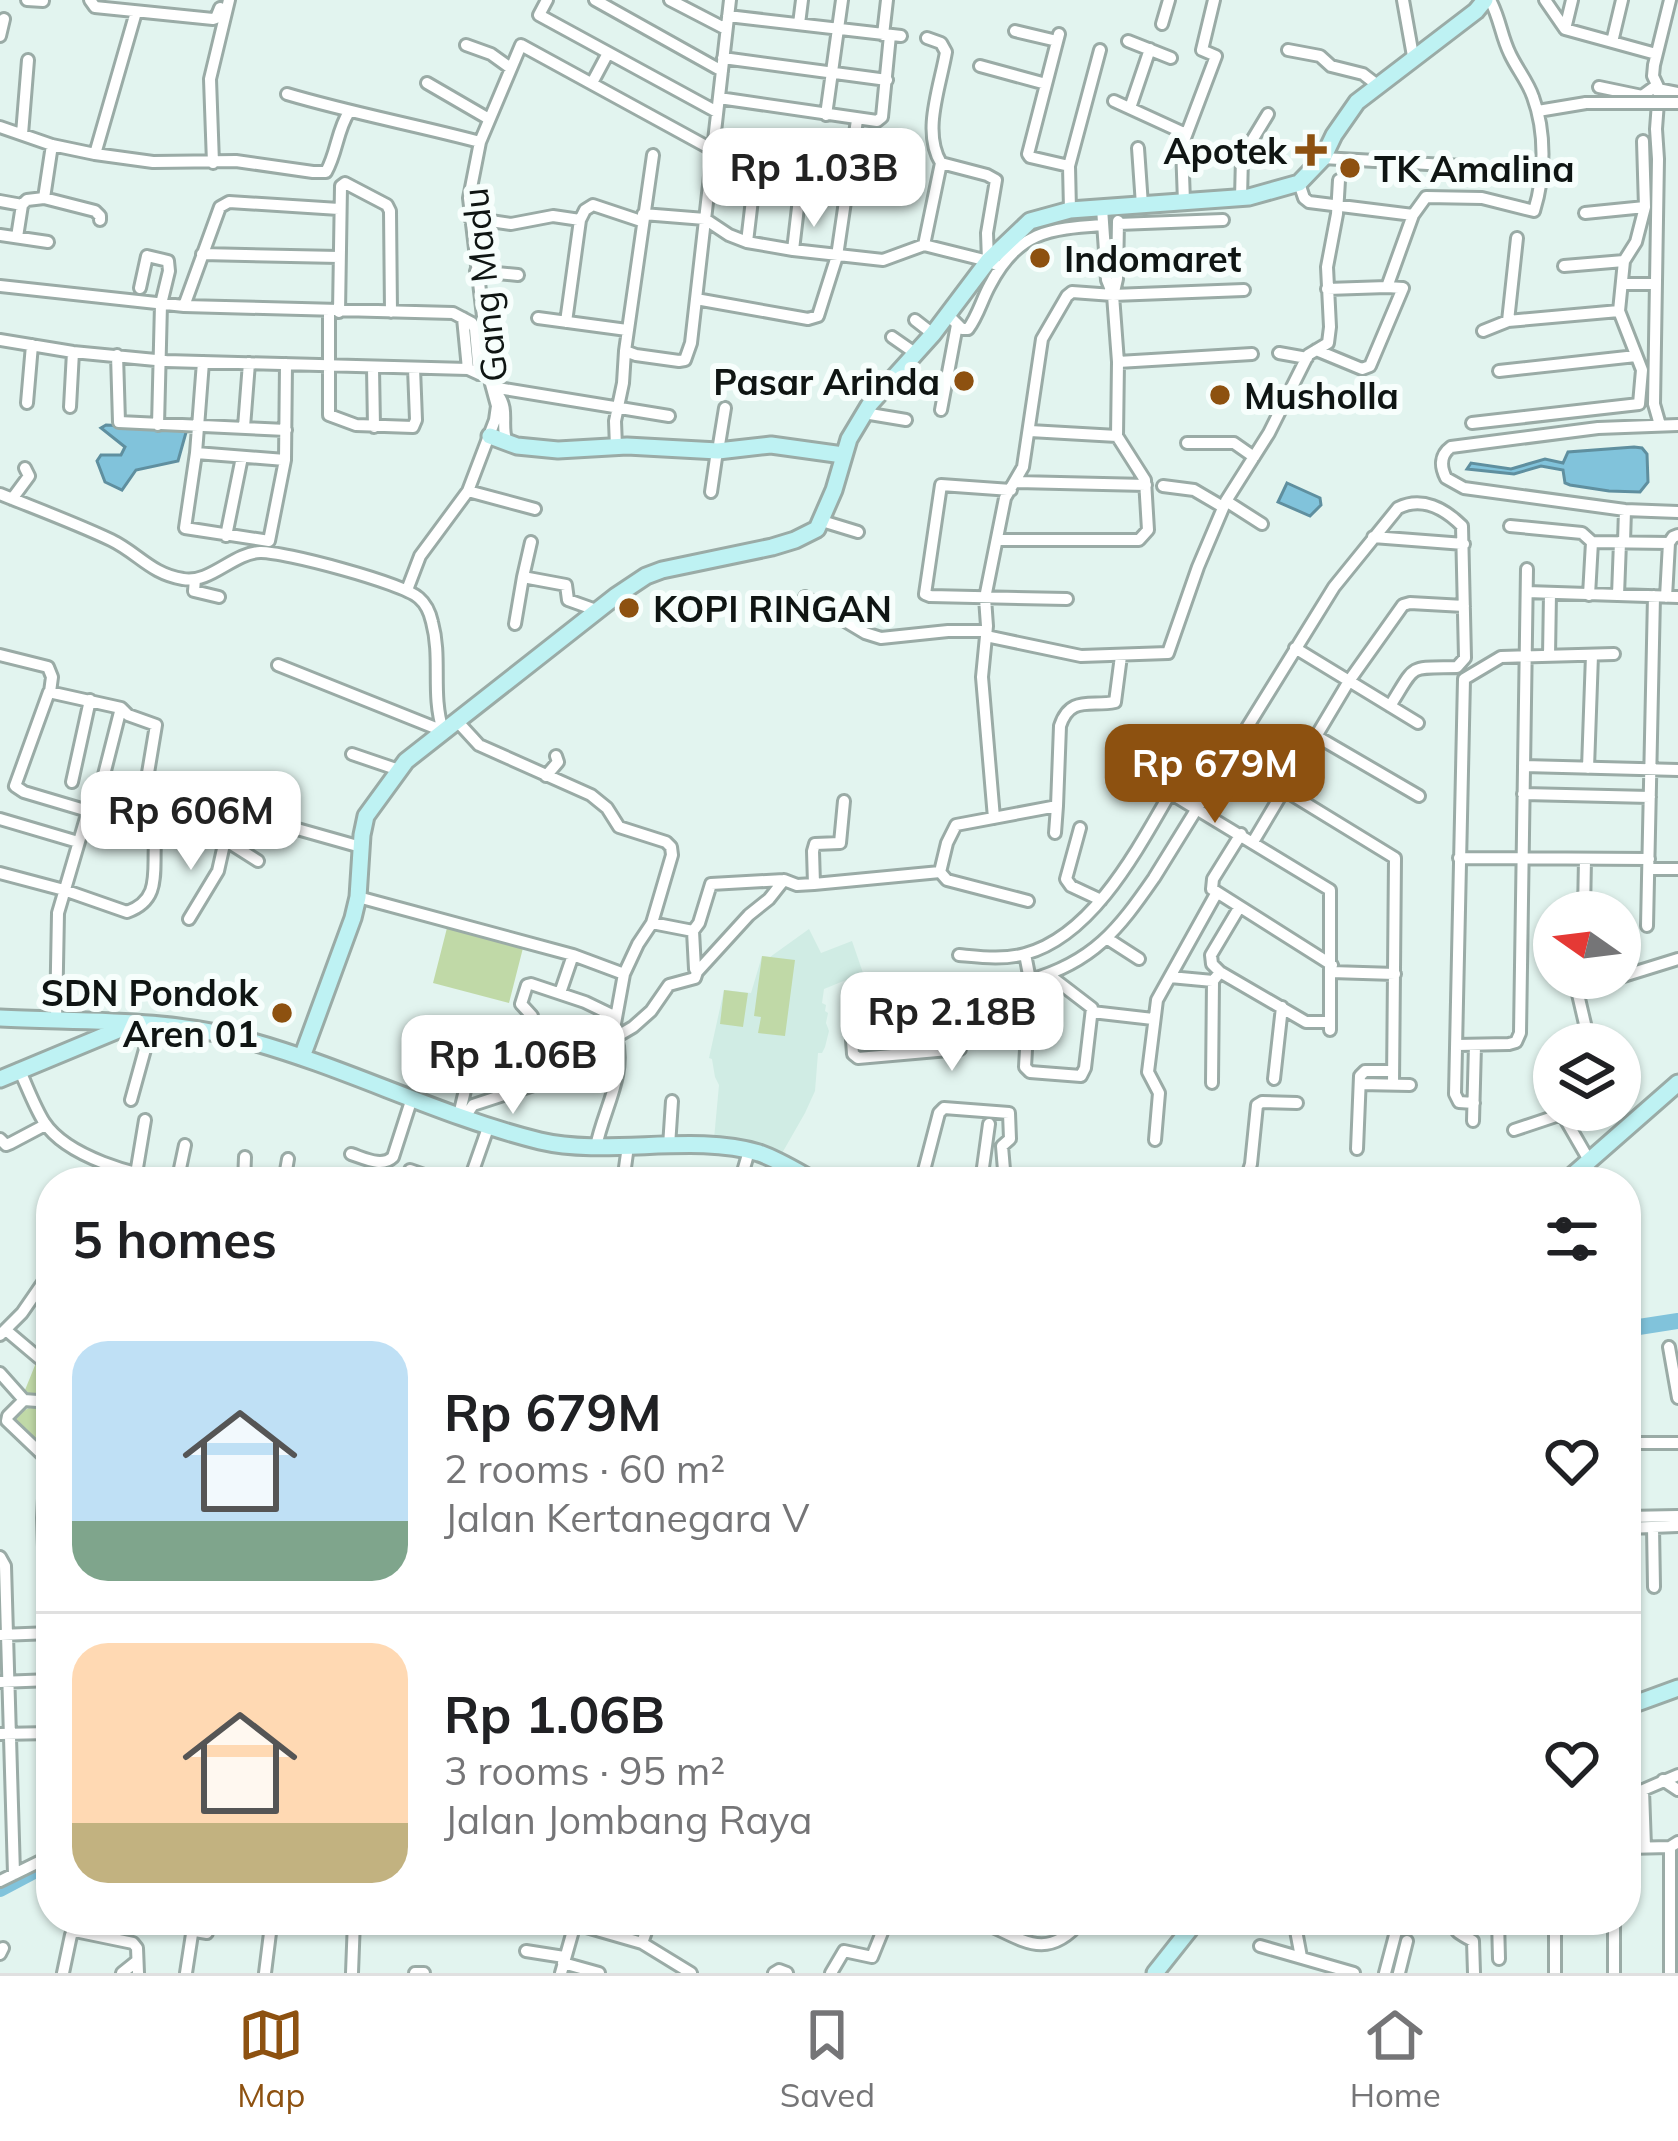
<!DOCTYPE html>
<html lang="en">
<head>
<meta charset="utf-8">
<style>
	body { margin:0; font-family:Mulish,sans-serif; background:#f2f2f2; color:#202124; height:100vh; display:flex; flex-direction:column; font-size:45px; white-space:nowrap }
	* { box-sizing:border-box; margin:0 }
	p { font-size:39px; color:#757577 }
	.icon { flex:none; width:66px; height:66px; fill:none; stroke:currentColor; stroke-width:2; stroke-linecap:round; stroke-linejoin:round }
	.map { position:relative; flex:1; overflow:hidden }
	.details { position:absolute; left:36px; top:1167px; width:1605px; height:768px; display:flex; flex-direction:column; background:#fff; border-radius:48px; box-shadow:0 3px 9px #0004 }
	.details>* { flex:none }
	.needle { width:78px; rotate:284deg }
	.buttons { position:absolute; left:1533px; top:891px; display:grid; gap:24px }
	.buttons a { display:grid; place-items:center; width:108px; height:108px; border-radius:50%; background:#fff; box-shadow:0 3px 9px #0004; font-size:60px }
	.price { position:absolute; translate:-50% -102px; padding:0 27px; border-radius:24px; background:#fff; color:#222; font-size:39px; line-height:78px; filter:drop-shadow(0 3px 6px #0008) }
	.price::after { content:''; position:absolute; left:50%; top:72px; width:36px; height:27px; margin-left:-18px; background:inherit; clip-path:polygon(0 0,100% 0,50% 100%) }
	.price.active { background:#8d5110; color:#fff }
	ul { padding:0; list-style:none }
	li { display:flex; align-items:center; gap:36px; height:300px; padding:0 36px }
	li+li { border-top:3px solid #e0e0e0 }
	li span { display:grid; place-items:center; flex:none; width:336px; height:240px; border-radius:36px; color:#555 }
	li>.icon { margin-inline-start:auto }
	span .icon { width:144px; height:144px; fill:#fffc; stroke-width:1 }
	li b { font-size:51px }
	h2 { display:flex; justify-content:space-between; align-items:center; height:144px; padding:0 36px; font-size:51px }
	.tab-bar { display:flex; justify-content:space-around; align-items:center; height:168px; border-top:3px solid #e0e0e0; background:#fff; font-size:33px; color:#757577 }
	.tab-bar a { display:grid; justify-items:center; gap:6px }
	.tab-bar .active { color:#8d5110 }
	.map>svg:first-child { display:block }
	.built { fill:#d0ece4 }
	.green { fill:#c0d9a7 }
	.water { fill:#81c3db; stroke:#5f8f9f; stroke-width:3 }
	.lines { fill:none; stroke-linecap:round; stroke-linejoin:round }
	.river { stroke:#81c3db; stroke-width:16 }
	.street-casing { stroke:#9aaba6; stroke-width:16 }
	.secondary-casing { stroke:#9aaba6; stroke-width:21 }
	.street { stroke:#fff; stroke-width:10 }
	.secondary { stroke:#bef2f3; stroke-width:15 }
	.street-bridge-casing { stroke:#9aaba6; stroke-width:16; stroke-linecap:butt }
	.street-bridge { stroke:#fff; stroke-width:10 }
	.poi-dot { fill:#8d5110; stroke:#f7fefc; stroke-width:4.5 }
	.labels { text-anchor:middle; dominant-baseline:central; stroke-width:12; stroke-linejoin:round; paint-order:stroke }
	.poi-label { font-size:36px; font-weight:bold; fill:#0f1513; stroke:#f7fefc; text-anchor:start }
	.street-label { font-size:36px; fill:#0f1513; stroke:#f7fefc }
</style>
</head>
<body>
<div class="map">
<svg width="1678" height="1973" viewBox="0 0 1678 1973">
	<rect width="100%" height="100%" fill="#e2f4ef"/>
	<!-- built -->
	<path class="built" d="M 809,929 L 821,953 L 852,941 L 863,973 L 824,989 L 822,1003 L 826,1005 L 825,1011 L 828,1013 L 826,1023 L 829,1031 L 825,1047 L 822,1053 L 818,1053 L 815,1091 L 805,1113 L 781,1155 L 747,1143 L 714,1139 L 719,1085 L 715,1077 L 712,1059 L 709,1058 L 724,990 L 751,993 L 762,956 L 770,957 Z"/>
	<!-- green -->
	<path class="green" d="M 448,924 L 524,944 L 509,1003 L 433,983 Z
		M 762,956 L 795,960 L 785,1036 L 758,1033 L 761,1017 L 754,1016 Z
		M 724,990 L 748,993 L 743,1027 L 720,1024 Z
		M 51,1347 L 51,1458 L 13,1416 L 33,1406 L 35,1398 L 25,1390 L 40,1353 Z"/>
	<!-- water -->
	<path class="water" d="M 106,425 L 187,429 L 178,461 L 136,470 L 122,490 L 105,482 L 97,461 L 101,455 L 121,455 L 125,447 L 101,428 Z
		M 1634,447 L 1642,448 L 1647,454 L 1648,482 L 1640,492 L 1609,491 L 1570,485 L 1565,483 L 1563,470 L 1541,466 L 1514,474 L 1467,469 L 1471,463 L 1511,469 L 1545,459 L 1563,463 L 1568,452 Z
		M 1287,483 L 1320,498 L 1321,505 L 1310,516 L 1278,502 Z"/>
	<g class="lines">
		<!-- river -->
		<path class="river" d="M 1626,1329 L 1678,1321
			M 0,1889 L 51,1862"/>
		<defs>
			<path id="street" d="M 27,0 L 43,1
				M 90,0 L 95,7 L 213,19 L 216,18 L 220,8
				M 547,0 L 539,15 L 717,112
				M 595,0 L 722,71
				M 670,0 L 726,29
				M 1403,0 L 1413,56
				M 1545,0 L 1565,29 L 1656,54
				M 728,16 L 901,36
				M 799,24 L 802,0
				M 1162,24 L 1169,0
				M 1565,29 L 1572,0
				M 1015,31 L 1057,41
				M 1059,34 L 1028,154 L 1030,157 L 1069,166
				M 883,35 L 887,0
				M 0,36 L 4,19
				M 927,38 L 941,43 L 946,52 C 940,87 922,132 941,163
				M 1128,41 L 1171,58
				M 1612,42 L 1622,0
				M 466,45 L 491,54 L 509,67
				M 1288,50 L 1320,56 L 1331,66 L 1363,74 L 1376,84
				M 723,58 L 887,80
				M 980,66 L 1046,84
				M 427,83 L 489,119
				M 592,83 L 608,53
				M 1599,87 L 1642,96 L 1653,88 L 1678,93
				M 287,94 C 351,113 416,125 480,142
				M 719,98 L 877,121 L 882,117 L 890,35
				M 1114,101 L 1186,134
				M 1130,108 L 1150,49
				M 1538,111 L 1586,103
				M 826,115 L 842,0
				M 0,127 L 52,145 L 95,154 L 153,162 L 236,161 L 313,172 L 326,172 C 337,153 337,130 349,112
				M 22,134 L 28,60
				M 714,141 L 851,164
				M 52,145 L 44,198 L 95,211 L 100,216 L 100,220
				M 1138,148 L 1142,205
				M 95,154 L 136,12
				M 653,155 L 625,351 L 636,355 L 679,361 L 685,360 L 691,343 L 730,0
				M 1323,158 L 1463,166
				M 213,163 L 210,79 L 229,0
				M 941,163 L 987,175 L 996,180 L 987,233 L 988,261
				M 1299,183 L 1304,198 L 1309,202 L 1413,215 L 1426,197 L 1482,198 L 1534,211 C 1545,176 1546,132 1533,97 C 1528,82 1517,69 1510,54 C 1501,36 1500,18 1490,0
				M 1241,198 L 1242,157 L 1268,114
				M 0,201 L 22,205 L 27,200 L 44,198
				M 1184,202 L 1182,146 L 1216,56 L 1202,50 L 1214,0
				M 1070,210 L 1069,166 L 1100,50
				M 1585,213 L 1645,207
				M 643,214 L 705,219 L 729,235 L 747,242 L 793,250 L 883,260 L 924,245 L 988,261 L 1001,267
				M 470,218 L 511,224 L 553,216 L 580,220
				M 1118,224 L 1223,220
				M 0,235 L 48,242
				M 17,237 L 22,205
				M 747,242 L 758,149
				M 924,245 L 941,163
				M 793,250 L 804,156
				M 202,254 L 339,257
				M 1564,266 L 1624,261
				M 476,271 L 518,275
				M 1622,284 L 1656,284
				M 0,286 L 184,306 L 453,313 L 472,323 L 475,329 L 479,374
				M 140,288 L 147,256 L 168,261 L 169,271 L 161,304 L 158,425
				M 1327,289 L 1387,287
				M 1114,292 L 1117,279 L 1118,221
				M 696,299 L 808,319 L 818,316 L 837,256 L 857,120
				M 184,306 L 220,207 L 229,202 L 339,209
				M 329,311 L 329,415 L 356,425 L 413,427 L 416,420 L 414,368
				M 339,312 L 341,186 L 345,183 L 387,205 L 390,211 L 391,312
				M 948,315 L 962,329 L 968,329 C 978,316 982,299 990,285 C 1018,231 1049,229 1103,225
				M 463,318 L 468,369
				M 538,318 L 627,330
				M 915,320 L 933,334
				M 1508,321 L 1517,238
				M 566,322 L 580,220 L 585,210 L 593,205 L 641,221
				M 1483,331 L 1508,321 L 1619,311
				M 892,337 L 915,353
				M 0,340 L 73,352 L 166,361 L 468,369 L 479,374
				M 1316,350 L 1362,369 L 1370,366 L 1403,288 L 1387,287 L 1413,215
				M 1279,353 L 1307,358
				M 117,355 L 119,422 L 286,430
				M 203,362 L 196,453 L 185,528 L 269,541 L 285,460 L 286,364
				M 1118,362 L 1252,354
				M 373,368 L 374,427
				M 1499,371 L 1636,356
				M 492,387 L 669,416
				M 498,395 C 509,410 501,423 506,440
				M 27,403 L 32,345
				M 70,407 L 73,352
				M 941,410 L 957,325
				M 864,413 L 906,420
				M 1472,423 L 1639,404 L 1642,370 L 1619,311 L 1624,261 L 1636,242 L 1645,207 L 1643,141
				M 1660,425 L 1654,404 L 1658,159 L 1656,129 L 1659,89 L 1653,76 L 1654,65 L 1670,0
				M 1678,425 L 1598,428 L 1451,447 C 1440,455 1440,466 1446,478 L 1464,488 L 1625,510 L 1678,512
				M 244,427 L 249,363
				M 1030,431 L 1117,436
				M 1187,443 L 1234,443 L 1254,457
				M 616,447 L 615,421 L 623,383 L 625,351
				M 718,451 L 725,408
				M 196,453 L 285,460
				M 1017,482 L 1146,485
				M 1163,486 L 1194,490 L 1223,507
				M 1011,490 L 941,485 L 925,594 L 930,596 L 1067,599
				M 468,491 L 535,509
				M 711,492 L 717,451
				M 0,494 C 37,509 75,523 111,540 C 138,553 151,574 183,579 C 210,584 233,553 260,552 C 282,551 403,583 419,598 C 426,604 430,613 432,622 C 442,659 431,693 443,731
				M 12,499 L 29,476 L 25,468
				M 1226,501 L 1262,524
				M 822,521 L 858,532
				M 1510,526 L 1582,533 L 1592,542 L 1669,543 L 1673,537 L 1678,535
				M 226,536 L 242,457
				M 1373,537 L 1464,544
				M 997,540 L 1139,540 L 1148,530 L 1145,480 L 1117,436 L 1118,362 L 1113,295 L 1107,280 L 1102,208
				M 1624,542 L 1625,510
				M 523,577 L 531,542
				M 195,579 L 194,591 L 219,597
				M 407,590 L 420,556 L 468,491 L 495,420 L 497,406 L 491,384 L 469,198 L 480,142 L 521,45 L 713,150
				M 1527,592 L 1678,597
				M 1589,595 L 1592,542
				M 1618,595 L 1620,542
				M 805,597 L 865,633 L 881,638 L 948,631 L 986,631
				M 1666,597 L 1669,543
				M 515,624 L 523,577 L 566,585 L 568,600 L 596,610
				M 986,636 L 1081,656 L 1168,653 L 1198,567 L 1226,501 L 1269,433 L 1308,355 L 1328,343 L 1330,327 L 1327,267 L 1337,214 L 1339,180
				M 1295,648 L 1418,723
				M 0,655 L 48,667 L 52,677 L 50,692
				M 1549,656 L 1550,593
				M 278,665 L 443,731
				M 121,708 L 128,715 L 156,725 L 142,809
				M 457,721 L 479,745 L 591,795 L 607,808 L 619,827 L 666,842 L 671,847 L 672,855 L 652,923 L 638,944 L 624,974 L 612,1040
				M 1316,736 L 1419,796
				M 352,754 L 399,770
				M 1524,766 L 1678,770
				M 1588,768 L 1592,655
				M 546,776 L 558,762 L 556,756
				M 72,782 L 90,700
				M 1284,790 L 1395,858 L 1393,1084
				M 1170,793 L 1330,890 L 1330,1030
				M 1523,794 L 1650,797
				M 94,814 L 121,708 L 49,692 L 15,786 L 24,792 L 88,811 L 155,842
				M 994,818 L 982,677 L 987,626 L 985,598 L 1005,498 L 1023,467 L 1042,339 L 1067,296 L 1072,292 L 1113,295 L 1244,290
				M 0,819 L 78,842
				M 283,825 L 361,847
				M 1080,828 L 1066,879 L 1071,886 L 1101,900
				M 1055,833 L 1057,806
				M 1241,834 L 1213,879 L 1212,889 L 1332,965
				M 155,842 L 199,818 L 205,817 L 225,840 L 258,861
				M 1253,842 L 1349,681 L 1403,605 L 1410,603 L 1464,606
				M 1459,858 L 1649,859
				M 1649,869 L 1678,869
				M 940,872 L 947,880 L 1028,901
				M 0,873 L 64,890 L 127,912 C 161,900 153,873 155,842
				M 784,880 L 769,899 L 749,915 L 697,972 L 695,969 L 693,931 L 699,923 L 711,884 L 784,880 L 797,885 L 814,884 L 940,872 L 947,843 L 956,825 L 1057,806 L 1060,726 C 1070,695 1091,707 1115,702 L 1121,656
				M 814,884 L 813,851 L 815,844 L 840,843 L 844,801
				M 358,897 L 573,955 L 624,974
				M 1239,908 L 1211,955 L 1212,964 L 1220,972 L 1306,1022 L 1330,1022
				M 1584,912 L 1585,859
				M 189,919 L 218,871 L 225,840
				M 652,923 L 693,931
				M 1647,926 L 1654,596
				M 1108,939 L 1139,959
				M 1025,954 L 1030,980 L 1025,1067 L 1030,1072 L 1081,1076 L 1085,1068 L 1092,1008 L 1049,975
				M 959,955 C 981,957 1003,960 1025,954 C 1099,934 1145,834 1182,773
				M 1331,972 L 1395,974
				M 1170,977 L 1213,981 L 1217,976
				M 1620,977 L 1678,959
				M 967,988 L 960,1049 L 858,1058 L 853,1054 C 852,1034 847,1011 861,996 L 1030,980 C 1093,962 1118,930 1154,878 L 1334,587 L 1398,508 C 1422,496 1445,509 1462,526 L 1465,658 L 1457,667 C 1407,668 1417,663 1390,706
				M 560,993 L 573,955
				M 1092,1012 L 1153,1019
				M 532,1016 L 521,1004 L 527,985 L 531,984 L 585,1002 L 614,1016
				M 56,1020 L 58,913 L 88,811
				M 1589,1041 L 1577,990 L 1616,978
				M 1457,1045 L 1509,1044 L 1516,1042 L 1520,1033 L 1527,569
				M 1552,1068 L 1554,1083
				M 19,1069 C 27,1086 34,1106 44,1122 C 67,1157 135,1176 175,1180 L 178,1178 L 185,1145
				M 491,1070 L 522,1077 L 534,1085
				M 1274,1079 L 1282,1007
				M 1212,1083 L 1213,981
				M 1360,1084 L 1410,1085
				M 131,1100 L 152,1024
				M 1474,1103 L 1459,1102 L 1455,1094 L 1464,679 L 1501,657 L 1614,654
				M 1560,1110 L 1590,1162
				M 459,1115 L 475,1049 L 473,1031
				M 465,1117 L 473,1105 L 534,1085 L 633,1027 L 651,1011 L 669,985 L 695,978 L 697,972
				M 1473,1121 L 1475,1045
				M 1514,1130 L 1562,1114
				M 0,1139 L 6,1145 L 11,1143 L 45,1125
				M 1155,1140 L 1159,1093 L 1148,1072 L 1157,1000 L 1216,894
				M 669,1146 L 672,1101
				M 596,1147 C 603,1110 627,1075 616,1037
				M 1357,1149 L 1360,1076 L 1365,1071 L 1393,1071
				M 351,1154 C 364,1158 382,1168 393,1157 L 412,1098
				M 410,1170 L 444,1182
				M 136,1174 L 145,1120
				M 284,1181 L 310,1182
				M 111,1182 L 111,1175
				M 244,1182 L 245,1157
				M 284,1182 L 288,1159
				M 469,1182 L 489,1125
				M 623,1182 L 628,1146
				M 740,1182 L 749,1151
				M 921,1182 L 939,1113 L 944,1108 L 1009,1113 L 1010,1139 L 1002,1146 L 1005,1182
				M 981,1182 L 989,1124
				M 1245,1182 L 1251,1164 L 1257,1105 L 1262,1102 L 1297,1103
				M 7,1331 L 39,1358
				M 0,1335 L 22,1313 L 51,1271
				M 1669,1347 L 1678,1398
				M 0,1373 L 24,1400 L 51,1402
				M 24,1400 L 8,1416 L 7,1421 L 51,1463
				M 1626,1443 L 1678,1443
				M 1626,1517 L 1678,1516
				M 1653,1527 L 1654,1587
				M 1626,1528 L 1678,1526
				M 0,1557 L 5,1566 L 14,1874
				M 47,1633 L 43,1518 L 44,1499 L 51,1479
				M 0,1635 L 51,1633
				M 0,1682 L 51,1680
				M 0,1734 L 51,1733
				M 1663,1780 L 1678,1790
				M 1645,1847 L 1643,1790 L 1678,1775
				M 1670,1847 L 1670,1973
				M 1626,1848 L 1670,1847 L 1678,1842
				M 0,1881 L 51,1856
				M 978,1920 C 1021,1938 1046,1964 1082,1920
				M 1294,1920 L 1301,1957
				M 1455,1920 C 1452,1933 1463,1935 1473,1941 L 1474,1973
				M 1498,1920 L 1499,1959
				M 1555,1920 L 1555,1973
				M 576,1924 L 642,1943 L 691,1973
				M 642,1943 L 650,1920
				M 1260,1946 L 1354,1973
				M 526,1951 L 564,1957
				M 0,1954 L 3,1948
				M 563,1963 L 599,1973
				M 63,1973 L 71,1935 L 75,1931 L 133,1943 L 137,1948 L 138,1973
				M 122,1973 L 137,1961
				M 186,1973 L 192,1934 L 195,1931 L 207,1933 L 209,1920
				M 265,1973 L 270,1933
				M 352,1973 L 354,1920
				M 415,1973 L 424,1973
				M 561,1973 L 576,1920
				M 774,1973 L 779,1970 L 787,1973
				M 831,1973 L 844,1951 L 872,1957 L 887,1920
				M 1385,1973 L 1399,1920
				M 1399,1973 L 1407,1941
				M 1614,1973 L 1614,1920"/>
			<path id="secondary" d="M 490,436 L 517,446 L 558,450 L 627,446 L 718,451 L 771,445 L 843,455
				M 0,1018 C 82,1022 166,1018 246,1040 C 346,1067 439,1116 540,1141 C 608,1157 693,1133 759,1153 C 779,1160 798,1172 816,1182
				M 302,1057 L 353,918 L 358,897 L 362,835 L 366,816 L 406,761 L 616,596 L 646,576 L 662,570 L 772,547 L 795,540 L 817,529 L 834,490 L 849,439 L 870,404 L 933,334 L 988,261 L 1030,221 L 1070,210 L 1249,197 L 1299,183 L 1323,158 L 1334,135 L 1357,102 L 1476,11 L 1485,0
				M 0,1079 L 130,1025
				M 1565,1182 L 1678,1083
				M 1626,1707 L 1678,1688
				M 1155,1973 L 1197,1920"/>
		</defs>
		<!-- street casing -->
		<use href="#street" class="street-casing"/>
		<!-- secondary casing -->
		<use href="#secondary" class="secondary-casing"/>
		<!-- street -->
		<use href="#street" class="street"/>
		<!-- secondary -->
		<use href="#secondary" class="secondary"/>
		<defs>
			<path id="street-bridge" d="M 1586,103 L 1678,103"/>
		</defs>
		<!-- street-bridge casing -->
		<use href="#street-bridge" class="street-bridge-casing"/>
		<!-- street-bridge -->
		<use href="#street-bridge" class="street-bridge"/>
	</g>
	<!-- markers -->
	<g class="poi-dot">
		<path d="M1305 132h12v12h12v12h-12v12h-12v-12h-12v-12h12z"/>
		<circle cx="1350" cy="168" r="12"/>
		<circle cx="1040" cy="258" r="12"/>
		<circle cx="964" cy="381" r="12"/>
		<circle cx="1220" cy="395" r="12"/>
		<circle cx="629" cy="608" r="12"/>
		<circle cx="282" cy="1013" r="12"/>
	</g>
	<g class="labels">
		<!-- poi labels -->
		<g class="poi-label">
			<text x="1287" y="150" text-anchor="end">Apotek</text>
			<text x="1374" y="168">TK Amalina</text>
			<text x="1064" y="258">Indomaret</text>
			<text x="940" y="381" text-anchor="end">Pasar Arinda</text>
			<text x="1244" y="395">Musholla</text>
			<text x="653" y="608">KOPI RINGAN</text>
			<text x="258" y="992" text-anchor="end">SDN Pondok<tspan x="258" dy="41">Aren 01</tspan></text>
		</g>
		<!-- street labels -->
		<g class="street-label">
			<text transform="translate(484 285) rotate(-96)">Gang Madu</text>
		</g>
	</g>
</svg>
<div class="buttons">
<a><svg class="needle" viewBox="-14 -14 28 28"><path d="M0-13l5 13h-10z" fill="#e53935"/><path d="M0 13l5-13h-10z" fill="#757577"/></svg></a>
<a><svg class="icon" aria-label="layers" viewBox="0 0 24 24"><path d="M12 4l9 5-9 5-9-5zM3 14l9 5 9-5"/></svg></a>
</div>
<b class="price" style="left:814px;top:230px">Rp 1.03B</b>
<b class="price active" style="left:1215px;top:826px">Rp 679M</b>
<b class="price" style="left:191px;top:873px">Rp 606M</b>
<b class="price" style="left:952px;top:1074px">Rp 2.18B</b>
<b class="price" style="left:513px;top:1117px">Rp 1.06B</b>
<section class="details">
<h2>5 homes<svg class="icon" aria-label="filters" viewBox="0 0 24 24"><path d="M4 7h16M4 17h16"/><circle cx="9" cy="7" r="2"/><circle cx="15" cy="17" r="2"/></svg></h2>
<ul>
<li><span style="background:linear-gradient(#bfe0f5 75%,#7fa58c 0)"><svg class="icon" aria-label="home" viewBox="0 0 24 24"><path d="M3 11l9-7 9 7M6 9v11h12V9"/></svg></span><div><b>Rp 679M</b><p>2 rooms · 60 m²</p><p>Jalan Kertanegara V</p></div><svg class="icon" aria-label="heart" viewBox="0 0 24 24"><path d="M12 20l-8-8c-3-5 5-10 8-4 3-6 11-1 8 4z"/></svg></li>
<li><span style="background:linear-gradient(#ffd9b3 75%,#c2b280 0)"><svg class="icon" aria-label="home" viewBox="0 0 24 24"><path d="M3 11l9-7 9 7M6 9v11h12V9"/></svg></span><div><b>Rp 1.06B</b><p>3 rooms · 95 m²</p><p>Jalan Jombang Raya</p></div><svg class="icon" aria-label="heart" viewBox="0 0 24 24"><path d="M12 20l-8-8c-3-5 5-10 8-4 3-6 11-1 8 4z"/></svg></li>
</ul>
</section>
</div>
<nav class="tab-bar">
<a class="active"><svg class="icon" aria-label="map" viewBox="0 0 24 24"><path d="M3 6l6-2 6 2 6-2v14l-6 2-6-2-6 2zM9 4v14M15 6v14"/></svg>Map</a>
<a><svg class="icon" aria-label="saved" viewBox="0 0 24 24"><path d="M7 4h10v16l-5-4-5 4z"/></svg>Saved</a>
<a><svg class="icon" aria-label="home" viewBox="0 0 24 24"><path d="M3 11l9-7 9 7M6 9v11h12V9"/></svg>Home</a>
</nav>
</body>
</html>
